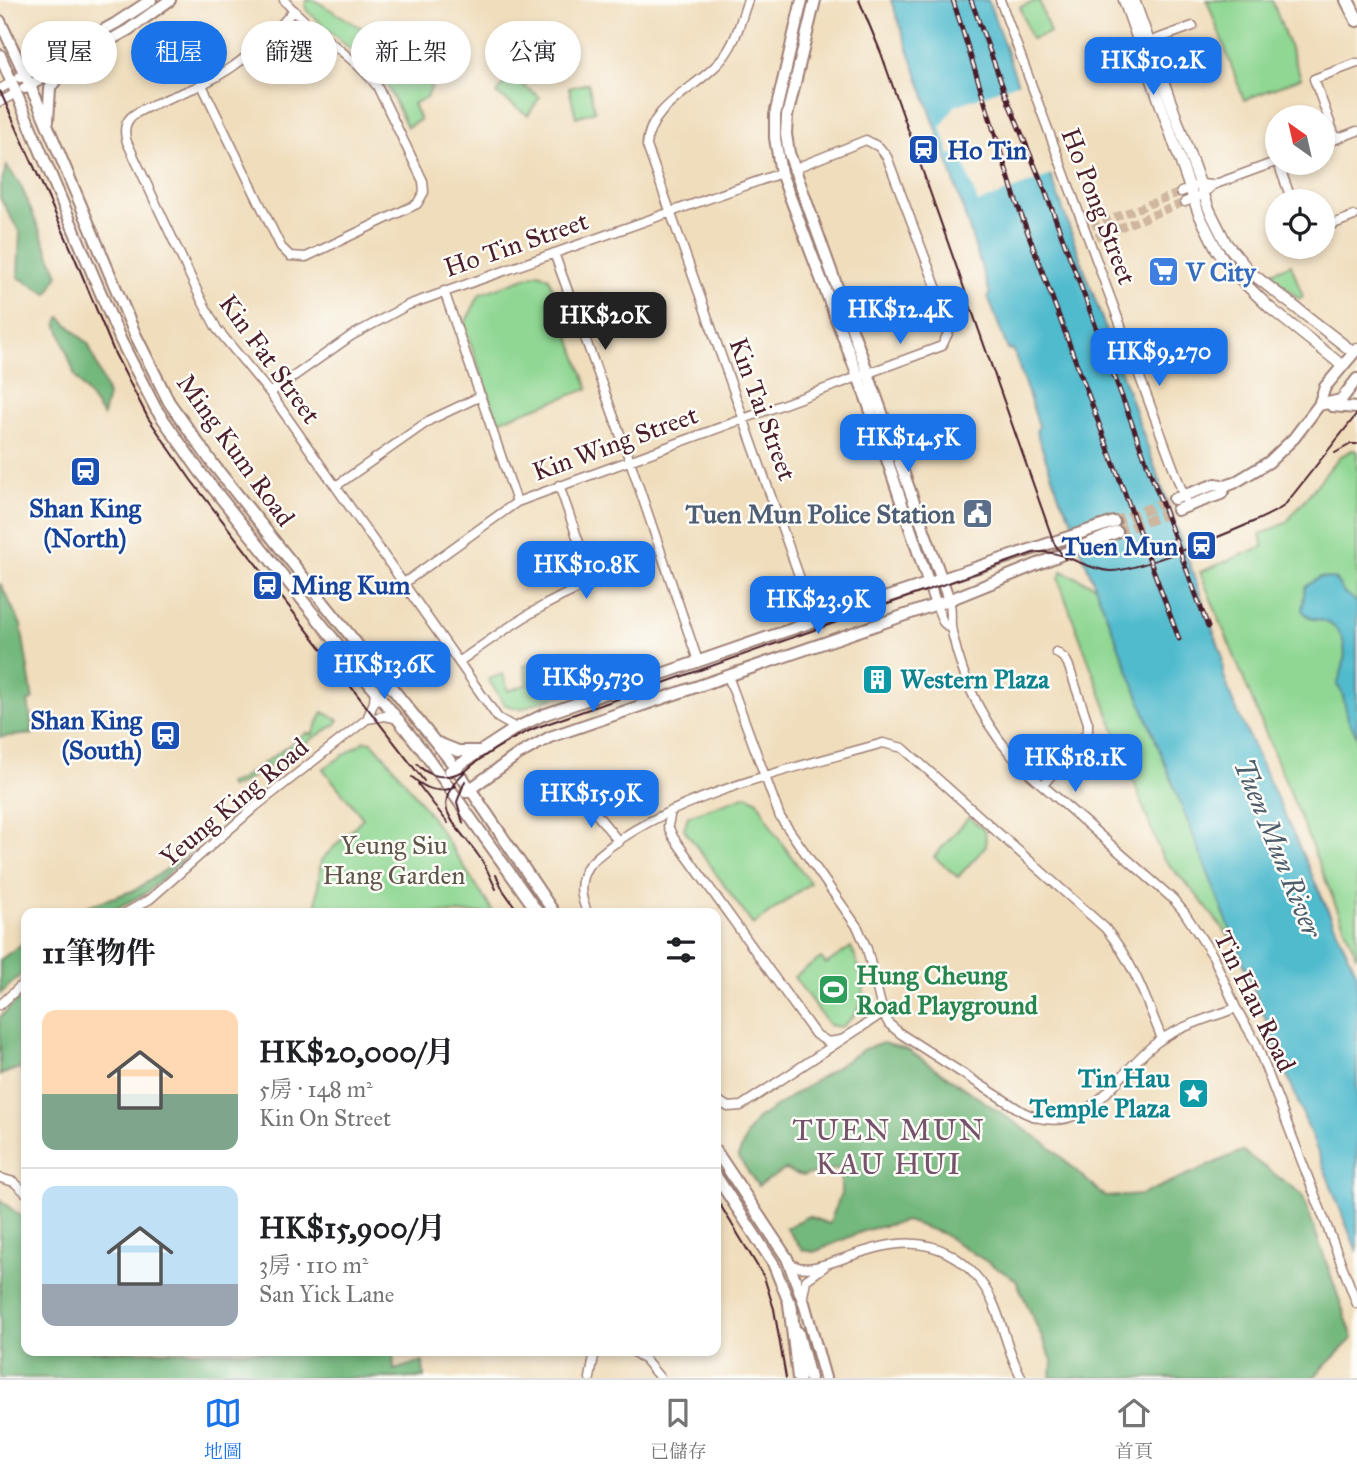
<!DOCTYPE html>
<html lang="zh-TW">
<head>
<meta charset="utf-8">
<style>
	body { margin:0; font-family:"IM FELL Great Primer","Noto Serif TC",serif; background:#f2f2f2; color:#202124; height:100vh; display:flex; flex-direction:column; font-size:26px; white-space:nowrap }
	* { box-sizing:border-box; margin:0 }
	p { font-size:23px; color:#757577 }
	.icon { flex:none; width:38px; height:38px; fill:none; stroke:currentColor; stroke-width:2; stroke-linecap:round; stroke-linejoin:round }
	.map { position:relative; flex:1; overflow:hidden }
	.drawer { position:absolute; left:21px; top:908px; width:700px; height:448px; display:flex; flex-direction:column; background:#fff; border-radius:14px; box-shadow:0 4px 10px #0003 }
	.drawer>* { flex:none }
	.banner { position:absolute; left:21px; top:21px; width:700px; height:63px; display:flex; gap:14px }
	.needle { width:46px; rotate:326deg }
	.fabs { position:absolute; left:1265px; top:105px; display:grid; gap:14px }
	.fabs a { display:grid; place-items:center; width:70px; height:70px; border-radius:50%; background:#fff; box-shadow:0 4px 10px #0003; font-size:35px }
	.price { position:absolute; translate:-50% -60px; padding:0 16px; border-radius:14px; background:#1a73e8; color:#fff; font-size:23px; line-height:46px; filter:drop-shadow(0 2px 4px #0008) }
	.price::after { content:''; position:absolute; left:50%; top:42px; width:21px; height:16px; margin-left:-10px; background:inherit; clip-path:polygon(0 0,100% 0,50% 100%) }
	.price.on { background:#222; color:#fff }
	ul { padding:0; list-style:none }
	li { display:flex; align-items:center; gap:21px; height:175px; padding:0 21px }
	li+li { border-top:2px solid #e0e0e0 }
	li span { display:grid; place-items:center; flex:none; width:196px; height:140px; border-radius:14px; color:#555 }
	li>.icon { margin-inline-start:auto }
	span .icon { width:84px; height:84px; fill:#fffc; stroke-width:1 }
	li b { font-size:30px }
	h2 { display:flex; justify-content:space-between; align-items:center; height:84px; padding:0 21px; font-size:30px }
	.chip { padding:0 24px; border-radius:32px; background:#fff; box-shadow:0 4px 10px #0003; font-size:24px; line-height:63px }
	.chip.on { background:#1a73e8; color:#fff }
	.menu { display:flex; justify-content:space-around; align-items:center; height:98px; border-top:2px solid #e0e0e0; background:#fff; font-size:19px; color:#757577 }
	.menu a { display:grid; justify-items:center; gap:4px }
	.menu .on { color:#1a73e8 }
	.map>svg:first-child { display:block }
	.green { fill:#8fd793; stroke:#6c7b5f; stroke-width:2 }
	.forest { fill:#73b87d; stroke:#5e6c54; stroke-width:2 }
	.water { fill:#51bbce; stroke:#4e6d7c; stroke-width:2 }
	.pier { fill:#f0ddbc }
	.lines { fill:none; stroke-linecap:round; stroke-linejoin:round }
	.minor-tunnel { stroke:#cfb79f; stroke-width:8; stroke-dasharray:8 4; stroke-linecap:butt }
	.secondary-tunnel { stroke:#cfb79f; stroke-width:10; stroke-dasharray:10 5; stroke-linecap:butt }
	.minor-casing { stroke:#9d7e74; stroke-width:11 }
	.tertiary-casing { stroke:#9d7e74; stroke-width:13 }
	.secondary-casing { stroke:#9d7e74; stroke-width:14 }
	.primary-casing { stroke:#9d7e74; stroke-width:16 }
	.trunk-casing { stroke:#9d7e74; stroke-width:16 }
	.minor { stroke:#fff; stroke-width:8 }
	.tertiary { stroke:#fff; stroke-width:10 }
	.secondary { stroke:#fff; stroke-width:10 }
	.primary { stroke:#fff; stroke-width:12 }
	.trunk { stroke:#fff; stroke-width:12 }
	.tram { stroke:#4a1f2b; stroke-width:2 }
	.rail-casing { stroke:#4a1f2b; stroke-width:5 }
	.rail { stroke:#fdfcf7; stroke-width:2.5; stroke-dasharray:8; stroke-linecap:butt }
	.labels { text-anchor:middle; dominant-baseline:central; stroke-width:5; stroke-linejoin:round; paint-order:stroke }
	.transit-label { font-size:26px; font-weight:bold; fill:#164399; stroke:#fdfcf7; text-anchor:start }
	.street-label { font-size:26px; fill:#4a1f2b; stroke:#fdfcf7 }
	.shop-label { font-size:26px; font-weight:bold; fill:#366cbe; stroke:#fdfcf7; text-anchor:start }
	.service-label { font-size:26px; font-weight:bold; fill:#4e5e75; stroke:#fdfcf7; text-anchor:end }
	.culture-label { font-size:26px; font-weight:bold; fill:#0d838f; stroke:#fdfcf7; text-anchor:start }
	.park-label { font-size:26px; fill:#5f564a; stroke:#fdfcf7 }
	.leisure-label { font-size:26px; font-weight:bold; fill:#27864d; stroke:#fdfcf7; text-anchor:start }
	.water-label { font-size:28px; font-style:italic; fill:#4d5d6c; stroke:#fdfcf7 }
	.quarter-label { font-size:30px; letter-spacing:2px; fill:#75536a; stroke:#fdfcf7 }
</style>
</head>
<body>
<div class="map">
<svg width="1357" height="1378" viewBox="0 0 1357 1378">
	<rect width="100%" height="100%" fill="#fdfcf7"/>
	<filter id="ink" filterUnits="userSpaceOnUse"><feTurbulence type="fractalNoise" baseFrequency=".0143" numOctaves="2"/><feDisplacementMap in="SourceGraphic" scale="14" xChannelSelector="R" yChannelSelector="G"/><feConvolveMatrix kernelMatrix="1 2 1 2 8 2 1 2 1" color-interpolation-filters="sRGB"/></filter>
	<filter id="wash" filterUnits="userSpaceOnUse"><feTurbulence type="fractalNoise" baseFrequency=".00686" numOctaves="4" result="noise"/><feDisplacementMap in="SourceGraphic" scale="28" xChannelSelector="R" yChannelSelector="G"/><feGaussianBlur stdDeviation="1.57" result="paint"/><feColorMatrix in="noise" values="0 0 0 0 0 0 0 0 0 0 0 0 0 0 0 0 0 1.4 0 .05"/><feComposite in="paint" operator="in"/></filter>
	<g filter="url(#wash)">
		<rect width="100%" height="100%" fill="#f0ddbc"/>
		<!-- green -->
		<path class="green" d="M 307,0 L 314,0 L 377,37 L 370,49 L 361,54 L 351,50 L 307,11 L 305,6 Z
			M 1039,0 L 1050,33 L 1031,39 L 1020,7 Z
			M 1207,0 L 1272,0 L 1301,78 L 1244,100 Z
			M 392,45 L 401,51 L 394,63 L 432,87 L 426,98 L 413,104 L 420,120 L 407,127 L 389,89 L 377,72 Z
			M 509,76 L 540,97 L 528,115 L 497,94 Z
			M 588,83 L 595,111 L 576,117 L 569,88 Z
			M 1291,264 L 1303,297 L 1299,299 L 1270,273 Z
			M 539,273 L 549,278 L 588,389 L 498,421 L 464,325 L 480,294 Z
			M 1352,450 L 1357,451 L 1357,957 L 1200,572 L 1264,546 L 1260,535 L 1286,523 L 1339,457 Z
			M 1062,571 L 1095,586 L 1233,933 L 1229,936 L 1194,892 L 1162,857 L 1061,587 L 1059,579 Z
			M 566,652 L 577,689 L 520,709 L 505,705 L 488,679 L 503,674 L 508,691 L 528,684 L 524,666 Z
			M 323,712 L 339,720 L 336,724 L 240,784 L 230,788 L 228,784 L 238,781 L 307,733 L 312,735 Z
			M 365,741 L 372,742 C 419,793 456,855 494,913 L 341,914 L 341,909 L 316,906 L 321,860 L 363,818 L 323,769 Z
			M 747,795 L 758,801 L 774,832 L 810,883 L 753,925 L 684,829 L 688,816 Z
			M 969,817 L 985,831 L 986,846 L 958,877 L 934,857 Z
			M 851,947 C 865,981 874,1003 841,1027 L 829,1025 L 794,977 L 821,958 L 826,964 Z"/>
		<!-- forest -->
		<path class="forest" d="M 7,166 L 21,186 L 58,275 L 48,294 L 18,277 L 20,233 L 0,198 L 0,185 Z
			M 60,317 L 89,345 L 108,395 L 103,416 L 75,376 L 57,323 Z
			M 0,583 L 21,625 L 33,700 L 28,701 L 33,734 L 0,737 Z
			M 194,851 L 146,893 L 108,913 L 67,913 L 135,890 Z
			M 26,941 L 26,970 L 0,994 L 0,960 Z
			M 26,992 L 26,1076 L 19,1068 L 0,1075 L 0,1017 Z
			M 883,1043 L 908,1050 L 1048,1145 L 1105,1197 L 1141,1195 L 1242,1151 L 1302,1194 L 1353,1338 L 1313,1378 L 1051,1378 L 1052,1360 L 1016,1280 L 941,1233 L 906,1221 L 866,1230 L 814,1252 L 803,1250 L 786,1228 L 808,1216 L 829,1224 L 841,1194 L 841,1168 L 802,1176 L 785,1170 L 758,1186 L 738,1157 L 747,1134 L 757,1119 L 864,1049 Z
			M 0,1200 L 26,1220 L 26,1351 L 393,1351 L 394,1370 L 423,1361 L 424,1378 L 0,1378 Z"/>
		<!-- water -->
		<path class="water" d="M 891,0 L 988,0 L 1222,655 L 1223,673 L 1232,700 L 1357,974 L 1357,1252 L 1072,527 L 1072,520 L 1060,498 L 1036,431 L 1039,426 L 1013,349 L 1008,350 L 988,296 L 990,294 L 948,162 Z
			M 1320,577 L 1335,579 L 1344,593 L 1357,602 L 1357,736 L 1348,719 L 1342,692 L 1337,685 C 1345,665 1352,639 1330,624 C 1319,616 1316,626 1302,610 L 1305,587 Z"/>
		<!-- pier -->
		<path class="pier" d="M 1020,82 L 1054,174 L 978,203 L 960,152 L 950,155 L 941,127 L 955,106 Z"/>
	</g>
	<g filter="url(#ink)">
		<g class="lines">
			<!-- minor-tunnel -->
			<path class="minor-tunnel" d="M 1092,226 L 1181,192
				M 1096,237 L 1185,202"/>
			<!-- secondary-tunnel -->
			<path class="secondary-tunnel" d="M 1114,522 L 1174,499
				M 1117,532 L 1177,510"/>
			<defs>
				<path id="minor" d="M 748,0 C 740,21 737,41 722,59 C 699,88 648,105 647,146 L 815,621
					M 1000,0 L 1185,499
					M 294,10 C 268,41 237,68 201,85 C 186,92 141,107 131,117 C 124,124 124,133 127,142 L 201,299 L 217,329 L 270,393 L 498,718 L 516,728
					M 1149,42 L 1193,26
					M 202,85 L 281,247 L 290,256 L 306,257 L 417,204 L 424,192 L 423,181 L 377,86 C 351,53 311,32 284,0
					M 0,89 L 12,82
					M 0,102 L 16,93
					M 1336,139 L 1314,79 L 1357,63
					M 1323,144 L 1357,131
					M 1278,163 L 1292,201
					M 1181,192 L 1200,184 L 1213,185
					M 1185,202 L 1204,194 L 1213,185 L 1278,161
					M 1323,228 L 1354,216
					M 554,253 L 630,461 L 698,661
					M 444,291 L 517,502
					M 270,393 L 351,336 L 408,305 L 781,173
					M 336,486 L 430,420 L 481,396
					M 404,583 L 517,502 L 942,346 L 949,331 L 949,321 L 887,157 L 879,147 L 866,140 L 793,169
					M 949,600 C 953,612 949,621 952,632 C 963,683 987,731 1024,769 L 1173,899 L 1184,912 L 1213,956 L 1236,1008 L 1256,1043 L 1357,1304
					M 936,605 L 943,622 L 951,629
					M 460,661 C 503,631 543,601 593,583 L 559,485
					M 728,676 L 780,817 L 858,928 L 867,949 L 883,1013 L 889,1024 L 901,1034 L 1023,1112 C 1086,1143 1114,1075 1156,1043 C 1179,1026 1210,1018 1236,1008
					M 367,719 L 385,716 L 399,719
					M 1043,785 L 1088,731 L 1088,723 L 1068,664 L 1065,659 L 1056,652
					M 577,800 L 590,806 L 619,842
					M 671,811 L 668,826 L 673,837 L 815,1034 L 828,1042 L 841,1040
					M 124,914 L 150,899 L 256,806 L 367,719 L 374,702 L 375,689
					M 588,914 C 580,897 578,882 588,866 C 652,799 796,768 883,743 L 903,748 L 1105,928 C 1133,961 1146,999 1162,1039
					M 0,1005 L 26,981
					M 716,1099 L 728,1107 L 741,1106 L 883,1013
					M 0,1178 L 14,1182 L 26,1193
					M 789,1262 C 819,1292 912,1193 980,1281 C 1002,1309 1004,1347 1022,1378
					M 803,1296 L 806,1280 L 824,1267
					M 633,1351 L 645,1360 L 660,1378
					M 590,1378 L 595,1351"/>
				<path id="tertiary" d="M 1124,0 L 1199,214 L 1217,250 L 1232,271 L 1270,308 L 1343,366
					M 1134,0 L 1209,209 L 1226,243 L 1250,272 L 1353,352"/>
				<path id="secondary" d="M 802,0 L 775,115 L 775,138 L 781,173 L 867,400 L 936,605
					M 815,0 L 787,116 L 786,134 L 789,153 L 949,600
					M 0,21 L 38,103 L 135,334 L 169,402 L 213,464 L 456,768 L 555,914
					M 0,55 L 121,341 L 156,409 L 201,473 L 423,751 L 539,914
					M 20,77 L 116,23 L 151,0
					M 25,88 L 128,30 L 170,0
					M 48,121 L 50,88 L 64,69
					M 1319,405 L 1341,400 L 1357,379
					M 1332,406 L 1357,408
					M 1174,499 L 1216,484 L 1226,486 L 1234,483 L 1269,462 L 1294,438 L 1319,405 L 1325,387 L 1357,349
					M 1177,510 L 1221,494 L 1226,486
					M 438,743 L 458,751 L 480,751
					M 450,771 L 516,728 L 543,715 L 815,621 L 1114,522
					M 466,792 L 516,756 L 550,737 L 949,600 L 1117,532
					M 716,1151 L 787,1258 L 804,1303 L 825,1378
					M 716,1176 L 773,1263 L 792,1310
					M 798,1332 L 810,1378"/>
				<path id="primary" d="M 790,1304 L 799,1378"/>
				<path id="trunk" d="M 1347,0 L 1357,20"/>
			</defs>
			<!-- minor casing -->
			<use href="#minor" class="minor-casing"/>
			<!-- tertiary casing -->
			<use href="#tertiary" class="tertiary-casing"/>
			<!-- secondary casing -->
			<use href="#secondary" class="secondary-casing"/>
			<!-- primary casing -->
			<use href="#primary" class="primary-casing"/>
			<!-- trunk casing -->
			<use href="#trunk" class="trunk-casing"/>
			<!-- minor -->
			<use href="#minor" class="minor"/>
			<!-- tertiary -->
			<use href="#tertiary" class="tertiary"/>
			<!-- secondary -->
			<use href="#secondary" class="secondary"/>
			<!-- primary -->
			<use href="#primary" class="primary"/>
			<!-- trunk -->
			<use href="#trunk" class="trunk"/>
			<!-- tram -->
			<path class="tram" d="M 859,0 L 881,53 L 1054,543 L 1065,559
				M 0,91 L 72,251 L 115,354 L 148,418 L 191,480 L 424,781
				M 1335,453 L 1351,444 L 1357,444
				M 417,764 C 431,779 446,779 464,771
				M 412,777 C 425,789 439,795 456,786
				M 418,784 L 448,823
				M 463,823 L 457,802 L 465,781
				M 496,875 L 503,890 L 520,914
				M 496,889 C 490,877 486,865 478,855 C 469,841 452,826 447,810 C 438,776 513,737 538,727 L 1033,553 C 1060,547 1082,569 1110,571 C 1133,573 1263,521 1284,506 L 1357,414
				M 716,1198 L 764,1277 L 774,1309 L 786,1378"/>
			<defs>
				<path id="rail" d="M 953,0 L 1015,198 L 1179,639
					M 971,0 L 1008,101 L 1044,188 L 1208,627"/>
			</defs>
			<!-- rail casing -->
			<use href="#rail" class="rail-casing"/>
			<!-- rail -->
			<use href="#rail" class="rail"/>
		</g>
	</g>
	<!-- icons -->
	<defs>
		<symbol id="station-square" viewBox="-11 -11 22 22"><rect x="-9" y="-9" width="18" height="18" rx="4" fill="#1a4fb4" stroke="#fdfcf7"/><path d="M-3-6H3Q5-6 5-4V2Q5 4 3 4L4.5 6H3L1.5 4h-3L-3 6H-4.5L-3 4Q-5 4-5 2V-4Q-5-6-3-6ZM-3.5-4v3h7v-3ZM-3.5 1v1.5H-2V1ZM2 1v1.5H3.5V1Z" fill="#fff"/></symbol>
		<symbol id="supermarket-square" viewBox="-11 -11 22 22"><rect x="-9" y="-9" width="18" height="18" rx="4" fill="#3f7fe0" stroke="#fdfcf7"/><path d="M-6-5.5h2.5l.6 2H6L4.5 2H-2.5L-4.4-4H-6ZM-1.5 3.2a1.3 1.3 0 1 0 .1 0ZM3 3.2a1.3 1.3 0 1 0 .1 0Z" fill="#fff"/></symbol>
		<symbol id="civic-square" viewBox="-11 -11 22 22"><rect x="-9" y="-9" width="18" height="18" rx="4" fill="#5c6f8a" stroke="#fdfcf7"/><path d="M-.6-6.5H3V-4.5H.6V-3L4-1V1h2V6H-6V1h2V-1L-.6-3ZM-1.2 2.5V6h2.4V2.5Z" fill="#fff"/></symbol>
		<symbol id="building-square" viewBox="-11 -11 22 22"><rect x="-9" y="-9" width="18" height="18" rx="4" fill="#0f9aa8" stroke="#fdfcf7"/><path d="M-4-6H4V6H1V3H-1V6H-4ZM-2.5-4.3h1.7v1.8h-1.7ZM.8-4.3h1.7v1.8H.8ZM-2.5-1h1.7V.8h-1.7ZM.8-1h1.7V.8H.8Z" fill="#fff"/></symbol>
		<symbol id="stadium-square" viewBox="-11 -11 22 22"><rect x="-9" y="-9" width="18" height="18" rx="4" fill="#2e9e5b" stroke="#fdfcf7"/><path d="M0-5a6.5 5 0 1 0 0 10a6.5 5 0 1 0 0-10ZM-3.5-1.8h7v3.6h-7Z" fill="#fff"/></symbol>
		<symbol id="sight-square" viewBox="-11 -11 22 22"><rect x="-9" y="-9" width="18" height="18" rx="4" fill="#0f9aa8" stroke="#fdfcf7"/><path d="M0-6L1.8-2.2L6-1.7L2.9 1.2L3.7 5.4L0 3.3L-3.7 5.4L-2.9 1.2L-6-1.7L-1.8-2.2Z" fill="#fff"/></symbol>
	</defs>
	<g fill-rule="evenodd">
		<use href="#station-square" x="906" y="132" width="35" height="35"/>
		<use href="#supermarket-square" x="1146" y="254" width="35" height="35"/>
		<use href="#station-square" x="68" y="454" width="35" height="35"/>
		<use href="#civic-square" x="960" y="496" width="35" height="35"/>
		<use href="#station-square" x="1184" y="528" width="35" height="35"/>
		<use href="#station-square" x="250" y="568" width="35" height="35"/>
		<use href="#building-square" x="860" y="662" width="35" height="35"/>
		<use href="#station-square" x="148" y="718" width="35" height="35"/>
		<use href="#stadium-square" x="816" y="972" width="35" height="35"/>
		<use href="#sight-square" x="1176" y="1076" width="35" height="35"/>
	</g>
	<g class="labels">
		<!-- transit labels -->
		<g class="transit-label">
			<text x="947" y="150">Ho Tin</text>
			<text x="85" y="508" text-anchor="middle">Shan King<tspan x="85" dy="30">(North)</tspan></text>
			<text x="1178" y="546" text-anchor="end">Tuen Mun</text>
			<text x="291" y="585">Ming Kum</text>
			<text x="142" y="720" text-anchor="end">Shan King<tspan x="142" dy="30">(South)</tspan></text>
		</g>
		<!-- street labels -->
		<g class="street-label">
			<text transform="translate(1099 206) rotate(69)">Ho Pong Street</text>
			<text transform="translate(516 244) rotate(-19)">Ho Tin Street</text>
			<text transform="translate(270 359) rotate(54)">Kin Fat Street</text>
			<text transform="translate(763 409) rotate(70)">Kin Tai Street</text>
			<text transform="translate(615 443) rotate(-20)">Kin Wing Street</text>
			<text transform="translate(236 450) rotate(54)">Ming Kum Road</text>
			<text transform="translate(234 802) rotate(-40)">Yeung King Road</text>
			<text transform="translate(1255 1001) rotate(64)">Tin Hau Road</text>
		</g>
		<!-- shop labels -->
		<g class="shop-label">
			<text x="1186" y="272">V City</text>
		</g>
		<!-- service labels -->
		<g class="service-label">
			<text x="955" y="514">Tuen Mun Police Station</text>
		</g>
		<!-- culture labels -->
		<g class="culture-label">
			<text x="900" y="679">Western Plaza</text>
			<text x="1170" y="1078" text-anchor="end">Tin Hau<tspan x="1170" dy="30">Temple Plaza</tspan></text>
		</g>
		<!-- park labels -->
		<g class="park-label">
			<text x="394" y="845">Yeung Siu<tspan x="394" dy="30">Hang Garden</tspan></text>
		</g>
		<!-- leisure labels -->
		<g class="leisure-label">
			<text x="856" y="975">Hung Cheung<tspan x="856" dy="30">Road Playground</tspan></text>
		</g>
		<!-- water labels -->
		<g class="water-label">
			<text transform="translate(1278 848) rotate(68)">Tuen Mun River</text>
		</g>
		<!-- quarter labels -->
		<g class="quarter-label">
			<text x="889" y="1130">TUEN MUN<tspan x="889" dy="34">KAU HUI</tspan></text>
		</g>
	</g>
</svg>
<div class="fabs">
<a><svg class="needle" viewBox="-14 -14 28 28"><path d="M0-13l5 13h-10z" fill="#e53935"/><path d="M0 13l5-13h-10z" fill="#757577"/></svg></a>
<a><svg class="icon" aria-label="locate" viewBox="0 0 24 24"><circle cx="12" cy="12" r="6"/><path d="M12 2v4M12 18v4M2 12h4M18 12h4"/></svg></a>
</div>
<b class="price" style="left:1153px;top:97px">HK$10.2K</b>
<b class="price" style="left:900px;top:346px">HK$12.4K</b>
<b class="price on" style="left:605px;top:352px">HK$20K</b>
<b class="price" style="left:1159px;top:388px">HK$9,270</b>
<b class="price" style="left:908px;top:474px">HK$14.5K</b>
<b class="price" style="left:586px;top:601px">HK$10.8K</b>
<b class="price" style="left:818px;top:636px">HK$23.9K</b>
<b class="price" style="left:384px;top:701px">HK$13.6K</b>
<b class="price" style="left:593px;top:714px">HK$9,730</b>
<b class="price" style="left:1075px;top:794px">HK$18.1K</b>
<b class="price" style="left:591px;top:830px">HK$15.9K</b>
<div class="banner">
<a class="chip">買屋</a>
<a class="chip on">租屋</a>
<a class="chip">篩選</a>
<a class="chip">新上架</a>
<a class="chip">公寓</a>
</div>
<section class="drawer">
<h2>11筆物件<svg class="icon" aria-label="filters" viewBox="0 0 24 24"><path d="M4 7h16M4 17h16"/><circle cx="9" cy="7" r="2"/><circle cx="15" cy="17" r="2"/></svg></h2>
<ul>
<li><span style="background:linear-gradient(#ffd9b3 60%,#7fa58c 0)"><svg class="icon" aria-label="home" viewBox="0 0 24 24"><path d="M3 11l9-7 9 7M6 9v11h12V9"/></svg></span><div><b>HK$20,000/月</b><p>5房 · 148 m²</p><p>Kin On Street</p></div></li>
<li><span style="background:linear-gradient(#bfe0f5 70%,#9aa5b1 0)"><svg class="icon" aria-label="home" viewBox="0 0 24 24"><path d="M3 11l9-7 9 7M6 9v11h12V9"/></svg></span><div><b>HK$15,900/月</b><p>3房 · 110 m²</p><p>San Yick Lane</p></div></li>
</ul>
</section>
</div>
<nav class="menu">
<a class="on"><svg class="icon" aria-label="map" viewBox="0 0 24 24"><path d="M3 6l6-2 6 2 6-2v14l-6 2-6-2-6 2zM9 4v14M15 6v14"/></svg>地圖</a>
<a><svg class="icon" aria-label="saved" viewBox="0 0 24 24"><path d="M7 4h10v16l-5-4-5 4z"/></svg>已儲存</a>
<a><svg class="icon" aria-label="home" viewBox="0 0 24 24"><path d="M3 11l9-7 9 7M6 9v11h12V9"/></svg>首頁</a>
</nav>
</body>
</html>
